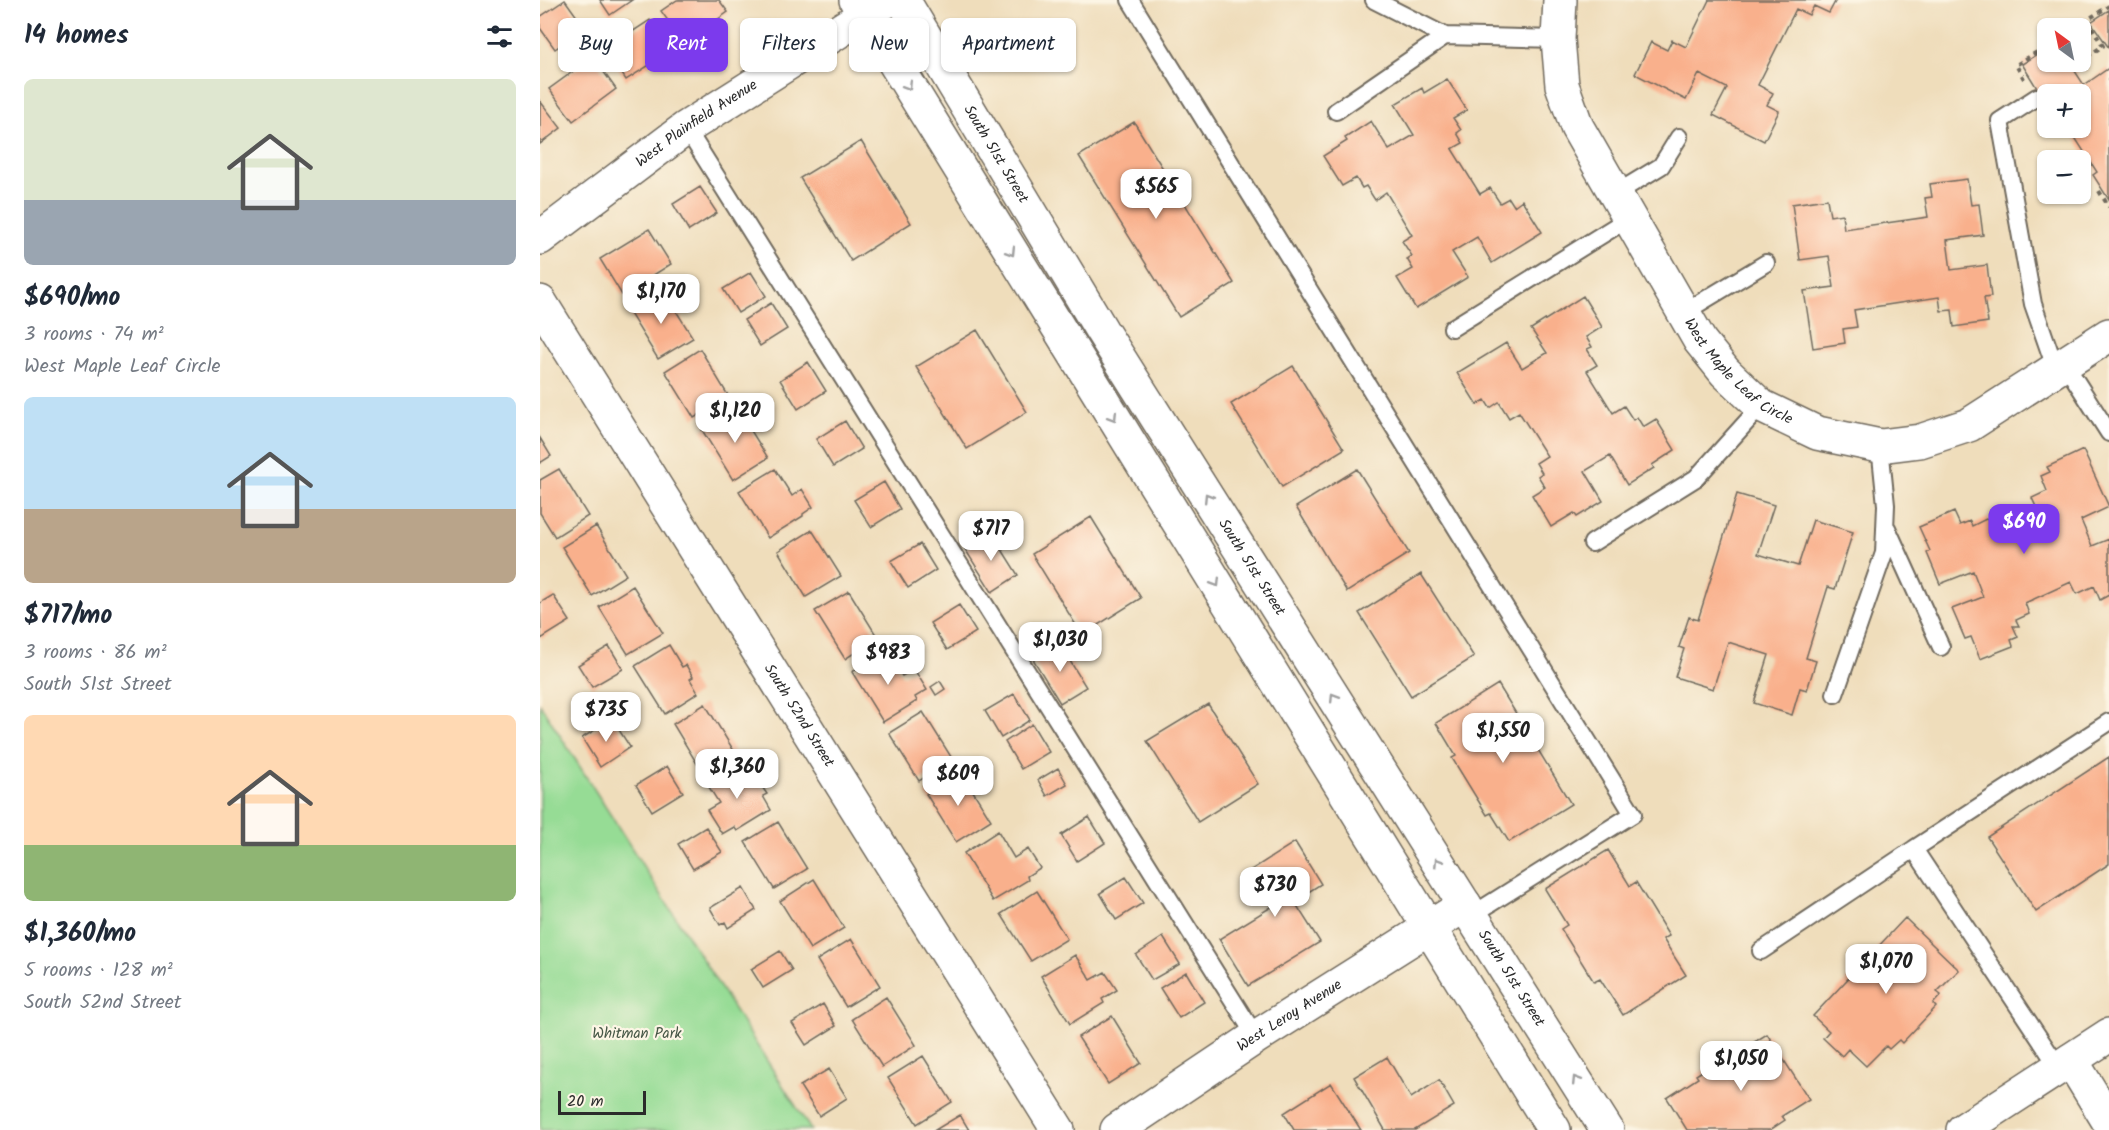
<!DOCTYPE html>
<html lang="en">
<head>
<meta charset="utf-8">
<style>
	body { margin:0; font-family:Kalam,sans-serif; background:#f6f6f7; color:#1f2937; height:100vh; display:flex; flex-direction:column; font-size:22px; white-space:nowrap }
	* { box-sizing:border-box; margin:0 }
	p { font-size:20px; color:#747a83 }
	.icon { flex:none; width:33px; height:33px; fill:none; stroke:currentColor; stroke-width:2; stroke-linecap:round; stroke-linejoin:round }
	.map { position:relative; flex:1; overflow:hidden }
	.drawer { display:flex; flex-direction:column; background:#fff; width:540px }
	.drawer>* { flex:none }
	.banner { position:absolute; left:18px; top:18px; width:570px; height:54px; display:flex; gap:12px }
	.needle { width:39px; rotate:327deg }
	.controls { position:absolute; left:1497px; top:18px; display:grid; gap:12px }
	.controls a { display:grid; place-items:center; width:54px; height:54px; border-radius:9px; background:#fff; box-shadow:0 2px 4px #0004; font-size:30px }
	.scale { position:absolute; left:18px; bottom:15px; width:88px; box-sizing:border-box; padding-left:6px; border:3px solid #2b2b2b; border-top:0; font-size:16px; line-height:21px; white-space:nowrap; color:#2b2b2b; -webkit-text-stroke:4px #fcf5e5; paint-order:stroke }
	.price { position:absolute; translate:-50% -51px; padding:0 14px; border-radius:12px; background:#fff; color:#222; font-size:20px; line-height:39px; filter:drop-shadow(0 2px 3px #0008) }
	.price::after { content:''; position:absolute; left:50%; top:36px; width:18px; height:14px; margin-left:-9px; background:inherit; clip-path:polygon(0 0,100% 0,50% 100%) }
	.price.on { background:#7c3aed; color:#fff }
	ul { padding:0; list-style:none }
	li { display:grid; align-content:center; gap:12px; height:318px; padding:0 24px }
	li span { display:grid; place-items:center; height:186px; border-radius:9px; color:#555 }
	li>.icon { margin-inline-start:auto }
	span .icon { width:108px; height:108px; fill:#fffc; stroke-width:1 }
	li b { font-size:26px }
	h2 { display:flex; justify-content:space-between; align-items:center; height:72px; padding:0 24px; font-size:26px }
	.tag { padding:0 21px; border-radius:9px; background:#fff; box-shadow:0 2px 4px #0004; font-size:21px; line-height:54px }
	.tag.on { background:#7c3aed; color:#fff }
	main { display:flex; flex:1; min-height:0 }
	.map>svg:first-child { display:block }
	.green { fill:#96dc95; stroke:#608460; stroke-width:1.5 }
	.building { fill:#f9b08c }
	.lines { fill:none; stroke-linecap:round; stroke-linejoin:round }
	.lane-casing { stroke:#70695d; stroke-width:20 }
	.street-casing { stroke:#70695d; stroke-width:36 }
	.secondary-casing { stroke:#70695d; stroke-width:36 }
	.path { stroke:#70695d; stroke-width:4; stroke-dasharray:4.5 4.5; stroke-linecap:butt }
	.lane { stroke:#fff; stroke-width:16 }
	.street { stroke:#fff; stroke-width:33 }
	.secondary { stroke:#fff; stroke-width:33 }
	.oneway { stroke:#a0a0a0 }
	.labels { text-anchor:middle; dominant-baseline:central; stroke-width:4.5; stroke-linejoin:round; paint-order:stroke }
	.street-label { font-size:15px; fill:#2b2b2b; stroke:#fcf5e5 }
	.park-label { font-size:15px; fill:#465746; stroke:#fcf5e5 }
</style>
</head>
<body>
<main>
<section class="drawer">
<h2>14 homes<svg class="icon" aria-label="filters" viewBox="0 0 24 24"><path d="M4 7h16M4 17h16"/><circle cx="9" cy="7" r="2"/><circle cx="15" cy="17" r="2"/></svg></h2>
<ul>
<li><span style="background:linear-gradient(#dfe7d0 65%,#9aa5b1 0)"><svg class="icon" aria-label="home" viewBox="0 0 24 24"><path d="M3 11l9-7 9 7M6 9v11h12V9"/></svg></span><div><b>$690/mo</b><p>3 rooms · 74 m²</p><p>West Maple Leaf Circle</p></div></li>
<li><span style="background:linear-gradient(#bfe0f5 60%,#b9a48a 0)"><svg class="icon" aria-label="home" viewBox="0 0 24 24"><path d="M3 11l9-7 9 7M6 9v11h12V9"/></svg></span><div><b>$717/mo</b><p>3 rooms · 86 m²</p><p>South 51st Street</p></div></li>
<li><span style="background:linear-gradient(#ffd9b3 70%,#8fb573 0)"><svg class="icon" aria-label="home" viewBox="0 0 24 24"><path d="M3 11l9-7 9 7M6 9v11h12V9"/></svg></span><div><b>$1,360/mo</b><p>5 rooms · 128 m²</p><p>South 52nd Street</p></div></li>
</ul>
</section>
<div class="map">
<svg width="1569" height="1130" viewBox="0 0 1569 1130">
	<rect width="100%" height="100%" fill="#fcf5e5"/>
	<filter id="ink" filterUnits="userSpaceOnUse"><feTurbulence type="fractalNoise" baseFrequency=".0167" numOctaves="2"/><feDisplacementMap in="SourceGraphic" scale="12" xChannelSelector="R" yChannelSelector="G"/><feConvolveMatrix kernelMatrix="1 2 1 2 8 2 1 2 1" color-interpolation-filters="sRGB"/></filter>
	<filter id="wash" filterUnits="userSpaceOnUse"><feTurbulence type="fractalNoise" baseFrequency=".008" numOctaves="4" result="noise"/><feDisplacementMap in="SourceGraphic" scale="24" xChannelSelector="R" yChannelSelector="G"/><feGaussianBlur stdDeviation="1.35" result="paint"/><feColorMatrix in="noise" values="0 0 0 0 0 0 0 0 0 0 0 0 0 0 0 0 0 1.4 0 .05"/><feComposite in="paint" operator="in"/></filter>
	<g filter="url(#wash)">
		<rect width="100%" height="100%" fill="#efddbb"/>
		<!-- green -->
		<path class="green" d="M 0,704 L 271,1130 L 0,1130 Z"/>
		<g id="blocks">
			<!-- building -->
			<path class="building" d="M 25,0 L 45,28 L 15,49 L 0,28 L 0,17 Z
				M 60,0 L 92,0 L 70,15 Z
				M 137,0 L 179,0 L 188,12 L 144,43 L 121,11 Z
				M 1169,0 L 1296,0 L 1289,13 L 1274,6 L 1269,15 L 1256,9 L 1218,85 L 1233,93 L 1227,105 L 1239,111 L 1224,141 L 1173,115 L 1187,88 L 1159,74 L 1146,100 L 1095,74 L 1111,42 L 1127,50 L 1132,40 L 1146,47 Z
				M 1569,10 L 1569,48 L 1551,22 Z
				M 110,20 L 130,52 L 86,80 L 66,49 Z
				M 1508,48 L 1508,62 L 1529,62 L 1544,85 L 1569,68 L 1569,200 L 1553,175 L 1557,172 L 1529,128 L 1540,128 L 1540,94 L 1508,94 L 1508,112 L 1493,90 L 1497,88 L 1482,64 Z
				M 53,57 L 76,89 L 33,121 L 9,89 Z
				M 907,79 L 927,110 L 913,118 L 921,130 L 917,133 L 923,143 L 912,149 L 940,194 L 950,188 L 960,203 L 969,198 L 974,206 L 982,200 L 1002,232 L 952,263 L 937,237 L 912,252 L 928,277 L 876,309 L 857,278 L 873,269 L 867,259 L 872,256 L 862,241 L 872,235 L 846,192 L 835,200 L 826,186 L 822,188 L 816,178 L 802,186 L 783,156 L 807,141 L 805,138 L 831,121 L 849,150 L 874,135 L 855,104 L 882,88 L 884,93 Z
				M 0,101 L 21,128 L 0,144 Z
				M 594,122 L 694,283 L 639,317 L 539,156 Z
				M 321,141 L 371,223 L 311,261 L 260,178 Z
				M 1427,179 L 1431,205 L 1439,204 L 1443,235 L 1407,240 L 1411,270 L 1447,265 L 1451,297 L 1444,298 L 1448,322 L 1414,327 L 1412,310 L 1401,311 L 1399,297 L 1314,310 L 1317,327 L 1303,329 L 1305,343 L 1273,348 L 1264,291 L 1294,287 L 1289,256 L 1260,260 L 1252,204 L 1287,199 L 1290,216 L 1302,214 L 1304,229 L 1388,217 L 1385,198 L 1392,197 L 1390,184 Z
				M 160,187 L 177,213 L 149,231 L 133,204 Z
				M 109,229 L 131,264 L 82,295 L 60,259 Z
				M 211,272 L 226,296 L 198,313 L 183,289 Z
				M 123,290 L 153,338 L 118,359 L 89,312 Z
				M 1043,296 L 1062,327 L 1046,337 L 1052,347 L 1047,349 L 1057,365 L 1047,371 L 1073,413 L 1084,406 L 1093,420 L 1097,417 L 1103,427 L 1116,419 L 1135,450 L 1112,465 L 1114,468 L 1087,485 L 1070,456 L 1045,471 L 1063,501 L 1037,517 L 1034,513 L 1011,527 L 992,495 L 1005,487 L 998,476 L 1002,473 L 996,463 L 1007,456 L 979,412 L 969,418 L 959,402 L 950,408 L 945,400 L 937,405 L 917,373 L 966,343 L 982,368 L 1007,353 L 991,329 Z
				M 231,303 L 247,329 L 220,346 L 204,320 Z
				M 437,330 L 487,412 L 427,449 L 376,367 Z
				M 160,349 L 189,397 L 154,418 L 125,371 Z
				M 268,362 L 286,391 L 258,409 L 240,380 Z
				M 753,366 L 804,449 L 742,487 L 691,404 Z
				M 197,408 L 228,458 L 193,480 L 162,430 Z
				M 305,421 L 322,449 L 293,467 L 276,439 Z
				M 0,438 L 11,456 L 0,463 Z
				M 1543,450 L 1569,507 L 1541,520 L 1552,546 L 1569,539 L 1569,595 L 1560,600 L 1554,586 L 1537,594 L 1531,582 L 1485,603 L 1489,614 L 1476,620 L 1479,626 L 1473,626 L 1478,637 L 1471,640 L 1473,646 L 1440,659 L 1431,637 L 1425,639 L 1412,609 L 1443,597 L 1433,571 L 1400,584 L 1387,553 L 1390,551 L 1379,527 L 1414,512 L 1420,525 L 1430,521 L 1432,526 L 1448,518 L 1453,530 L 1497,509 L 1492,498 L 1507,491 L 1501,476 L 1510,472 L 1507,467 Z
				M 19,469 L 48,516 L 15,537 L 0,513 L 0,480 Z
				M 235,469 L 252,496 L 262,489 L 273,507 L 263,514 L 263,516 L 228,538 L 199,491 Z
				M 817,469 L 869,553 L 807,592 L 756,507 Z
				M 344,482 L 360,509 L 331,527 L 314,500 Z
				M 1197,494 L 1234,505 L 1218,554 L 1258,566 L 1273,520 L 1313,532 L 1295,589 L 1288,587 L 1266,658 L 1276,661 L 1267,690 L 1260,688 L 1252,715 L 1214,703 L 1229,655 L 1188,642 L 1173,689 L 1135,677 L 1144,649 L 1139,647 L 1149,617 L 1158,620 Z
				M 551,517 L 601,598 L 542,635 L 492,554 Z
				M 56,526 L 86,575 L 52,596 L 22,547 Z
				M 272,530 L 301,576 L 266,597 L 238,551 Z
				M 451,532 L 478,575 L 452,592 L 425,549 Z
				M 380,544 L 396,570 L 368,588 L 351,561 Z
				M 881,574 L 934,657 L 871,696 L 819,613 Z
				M 93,586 L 123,633 L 88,654 L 59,607 Z
				M 309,591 L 338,638 L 305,659 L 275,611 Z
				M 13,595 L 30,621 L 1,639 L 0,603 Z
				M 419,605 L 436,632 L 407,650 L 390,623 Z
				M 519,643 L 546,687 L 520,703 L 493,659 Z
				M 129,645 L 142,667 L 146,665 L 153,677 L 150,679 L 158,693 L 125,714 L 95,666 Z
				M 69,646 L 83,669 L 52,687 L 38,665 Z
				M 346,650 L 362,676 L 374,669 L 387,690 L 375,697 L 377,701 L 343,722 L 312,672 Z
				M 400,681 L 405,689 L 396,695 L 391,687 Z
				M 958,684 L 1031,804 L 969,842 L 951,813 L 947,815 L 912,758 L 916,756 L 896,723 Z
				M 474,694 L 490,720 L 461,738 L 445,711 Z
				M 165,704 L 194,751 L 162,772 L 133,724 Z
				M 668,704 L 718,784 L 658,822 L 607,741 Z
				M 383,712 L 413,760 L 379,781 L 349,733 Z
				M 72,719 L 90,747 L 60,767 L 42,738 Z
				M 492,724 L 509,752 L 481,769 L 465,742 Z
				M 1569,757 L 1569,864 L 1496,912 L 1447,837 Z
				M 201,763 L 214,783 L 218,781 L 227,794 L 223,796 L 231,810 L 197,831 L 194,827 L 182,834 L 167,810 L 179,803 L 167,784 Z
				M 127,766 L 143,792 L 112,811 L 96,785 Z
				M 518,768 L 527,784 L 507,796 L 498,780 Z
				M 421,772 L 451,820 L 416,842 L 386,794 Z
				M 549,817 L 565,843 L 537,861 L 521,835 Z
				M 238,822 L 267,869 L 234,889 L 205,842 Z
				M 166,827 L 182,852 L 153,869 L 138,844 Z
				M 458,831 L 474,858 L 488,849 L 500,868 L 487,876 L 488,880 L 453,901 L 424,853 Z
				M 755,842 L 781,884 L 754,901 L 780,942 L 708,986 L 679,939 L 733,906 L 711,870 Z
				M 1068,850 L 1090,886 L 1096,882 L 1129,936 L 1123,939 L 1146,975 L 1083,1015 L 1060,979 L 1054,982 L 1021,929 L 1027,925 L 1005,889 Z
				M 586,877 L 603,903 L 576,920 L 560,893 Z
				M 274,879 L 304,928 L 270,949 L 240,901 Z
				M 203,888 L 216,910 L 188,928 L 185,922 L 180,925 L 170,908 Z
				M 497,891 L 527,939 L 491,961 L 461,914 Z
				M 1365,918 L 1419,970 L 1397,992 L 1401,995 L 1393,1004 L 1396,1007 L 1362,1043 L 1359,1040 L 1349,1049 L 1346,1046 L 1326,1066 L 1308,1049 L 1302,1056 L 1283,1038 L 1289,1031 L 1273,1016 Z
				M 623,937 L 640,964 L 612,980 L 596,955 Z
				M 311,939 L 340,986 L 306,1007 L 277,960 Z
				M 240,951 L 252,970 L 223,988 L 211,969 Z
				M 535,955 L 551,980 L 565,972 L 577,990 L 562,999 L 564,1003 L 530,1024 L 501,976 Z
				M 646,972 L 664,1002 L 639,1018 L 620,988 Z
				M 346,997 L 376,1045 L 342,1067 L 312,1019 Z
				M 283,1004 L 296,1026 L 266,1045 L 252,1023 Z
				M 572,1016 L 601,1063 L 568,1084 L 538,1037 Z
				M 1227,1034 L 1269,1099 L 1242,1116 L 1245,1120 L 1230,1130 L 1147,1130 L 1127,1098 L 1158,1078 L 1156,1075 L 1195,1050 L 1197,1053 Z
				M 383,1056 L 412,1102 L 377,1124 L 348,1078 Z
				M 847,1057 L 871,1098 L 899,1080 L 914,1106 L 875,1130 L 845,1130 L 814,1077 Z
				M 289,1069 L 307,1098 L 279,1116 L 260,1086 Z
				M 791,1083 L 821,1130 L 754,1130 L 744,1113 Z
				M 420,1115 L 429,1130 L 395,1130 Z"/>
		</g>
	</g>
	<g filter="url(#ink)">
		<use href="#blocks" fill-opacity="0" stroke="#70695d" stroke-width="1.5"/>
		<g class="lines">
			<defs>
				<path id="lane" d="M 590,0 L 1093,814 L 932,915
					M 834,0 L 905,36 L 1018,39
					M 1497,97 L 1460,121 L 1493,304 L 1516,370
					M 796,111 L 905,36
					M 146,128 L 716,1037
					M 1075,194 L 1121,166 L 1139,137
					M 1143,313 L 1226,263
					M 912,328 L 1089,218
					M 1525,364 L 1569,433
					M 1347,528 L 1401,647
					M 1052,543 L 1156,478 L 1221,406
					M 1295,694 L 1344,553 L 1346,505 L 1340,446
					M 1221,951 L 1374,849
					M 1519,1068 L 1374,849 L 1569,722"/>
				<g id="street">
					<path id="s1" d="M 1020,0 L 1018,39 L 1022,85 L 1037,127 L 1160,341 L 1185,372 L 1221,406 L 1277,433 L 1340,446 L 1380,441 L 1429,425 L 1569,335"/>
					<path id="s2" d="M 0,238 L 146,128 L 348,0"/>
					<path id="s3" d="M 0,302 L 518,1130"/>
					<path d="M 1531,1060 L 1569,1122"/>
					<path id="s4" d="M 577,1130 L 716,1037 L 925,905"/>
				</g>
				<g id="secondary">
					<path d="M 316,0 L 1014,1130"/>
					<path id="s5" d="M 363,0 L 562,331 L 1067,1130"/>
					<path d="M 1423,1130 L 1569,1035"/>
				</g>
			</defs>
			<!-- lane casing -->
			<use href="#lane" class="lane-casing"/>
			<!-- street casing -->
			<use href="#street" class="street-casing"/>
			<!-- secondary casing -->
			<use href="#secondary" class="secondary-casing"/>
			<!-- path -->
			<path class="path" d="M 1540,61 L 1563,46 L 1547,20 L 1569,6
				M 1533,62 L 1535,64 L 1539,62
				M 1484,79 L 1476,65 L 1508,45
				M 1559,191 L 1569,207"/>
			<!-- lane -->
			<use href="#lane" class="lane"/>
			<!-- street -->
			<use href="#street" class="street"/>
			<!-- secondary -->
			<use href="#secondary" class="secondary"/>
		</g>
		<!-- one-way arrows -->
		<defs><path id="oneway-chevron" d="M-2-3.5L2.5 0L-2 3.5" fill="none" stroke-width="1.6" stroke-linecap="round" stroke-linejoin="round" transform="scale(1.5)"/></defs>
		<g class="oneway">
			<use href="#oneway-chevron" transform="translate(368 86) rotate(58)"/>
			<use href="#oneway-chevron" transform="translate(471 252) rotate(58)"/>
			<use href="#oneway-chevron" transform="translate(573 417) rotate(58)"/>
			<use href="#oneway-chevron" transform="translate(668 497) rotate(-122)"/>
			<use href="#oneway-chevron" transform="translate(676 583) rotate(58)"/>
			<use href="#oneway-chevron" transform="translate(794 697) rotate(-122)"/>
			<use href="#oneway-chevron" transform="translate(898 862) rotate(-122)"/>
			<use href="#oneway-chevron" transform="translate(1036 1080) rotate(-122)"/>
		</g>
	</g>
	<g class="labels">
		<!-- street labels -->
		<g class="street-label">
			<text stroke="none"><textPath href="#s2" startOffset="194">West Plainfield Avenue</textPath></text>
			<text stroke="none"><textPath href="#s5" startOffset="180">South 51st Street</textPath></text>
			<text stroke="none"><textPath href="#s1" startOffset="426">West Maple Leaf Circle</textPath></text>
			<text stroke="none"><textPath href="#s5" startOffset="666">South 51st Street</textPath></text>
			<text stroke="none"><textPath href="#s3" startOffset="488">South 52nd Street</textPath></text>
			<text stroke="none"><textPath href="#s5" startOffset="1152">South 51st Street</textPath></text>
			<text stroke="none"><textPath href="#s4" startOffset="207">West Leroy Avenue</textPath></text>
		</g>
		<!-- park labels -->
		<g class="park-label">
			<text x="97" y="1034">Whitman Park</text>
		</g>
	</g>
</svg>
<div class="controls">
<a><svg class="needle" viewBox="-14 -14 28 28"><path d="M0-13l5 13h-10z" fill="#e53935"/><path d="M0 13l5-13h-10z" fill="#747a83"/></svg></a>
<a>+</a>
<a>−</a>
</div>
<div class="scale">20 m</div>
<b class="price" style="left:616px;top:220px">$565</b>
<b class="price" style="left:121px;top:325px">$1,170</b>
<b class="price" style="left:195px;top:444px">$1,120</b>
<b class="price on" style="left:1484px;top:555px">$690</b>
<b class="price" style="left:451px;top:562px">$717</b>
<b class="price" style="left:520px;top:673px">$1,030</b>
<b class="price" style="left:348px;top:686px">$983</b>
<b class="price" style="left:66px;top:743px">$735</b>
<b class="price" style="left:963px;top:764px">$1,550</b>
<b class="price" style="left:197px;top:800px">$1,360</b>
<b class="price" style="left:418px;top:807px">$609</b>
<b class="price" style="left:735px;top:918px">$730</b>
<b class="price" style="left:1346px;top:995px">$1,070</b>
<b class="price" style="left:1201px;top:1092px">$1,050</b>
<div class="banner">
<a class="tag">Buy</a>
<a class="tag on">Rent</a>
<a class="tag">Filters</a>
<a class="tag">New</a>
<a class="tag">Apartment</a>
</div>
</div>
</main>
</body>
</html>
